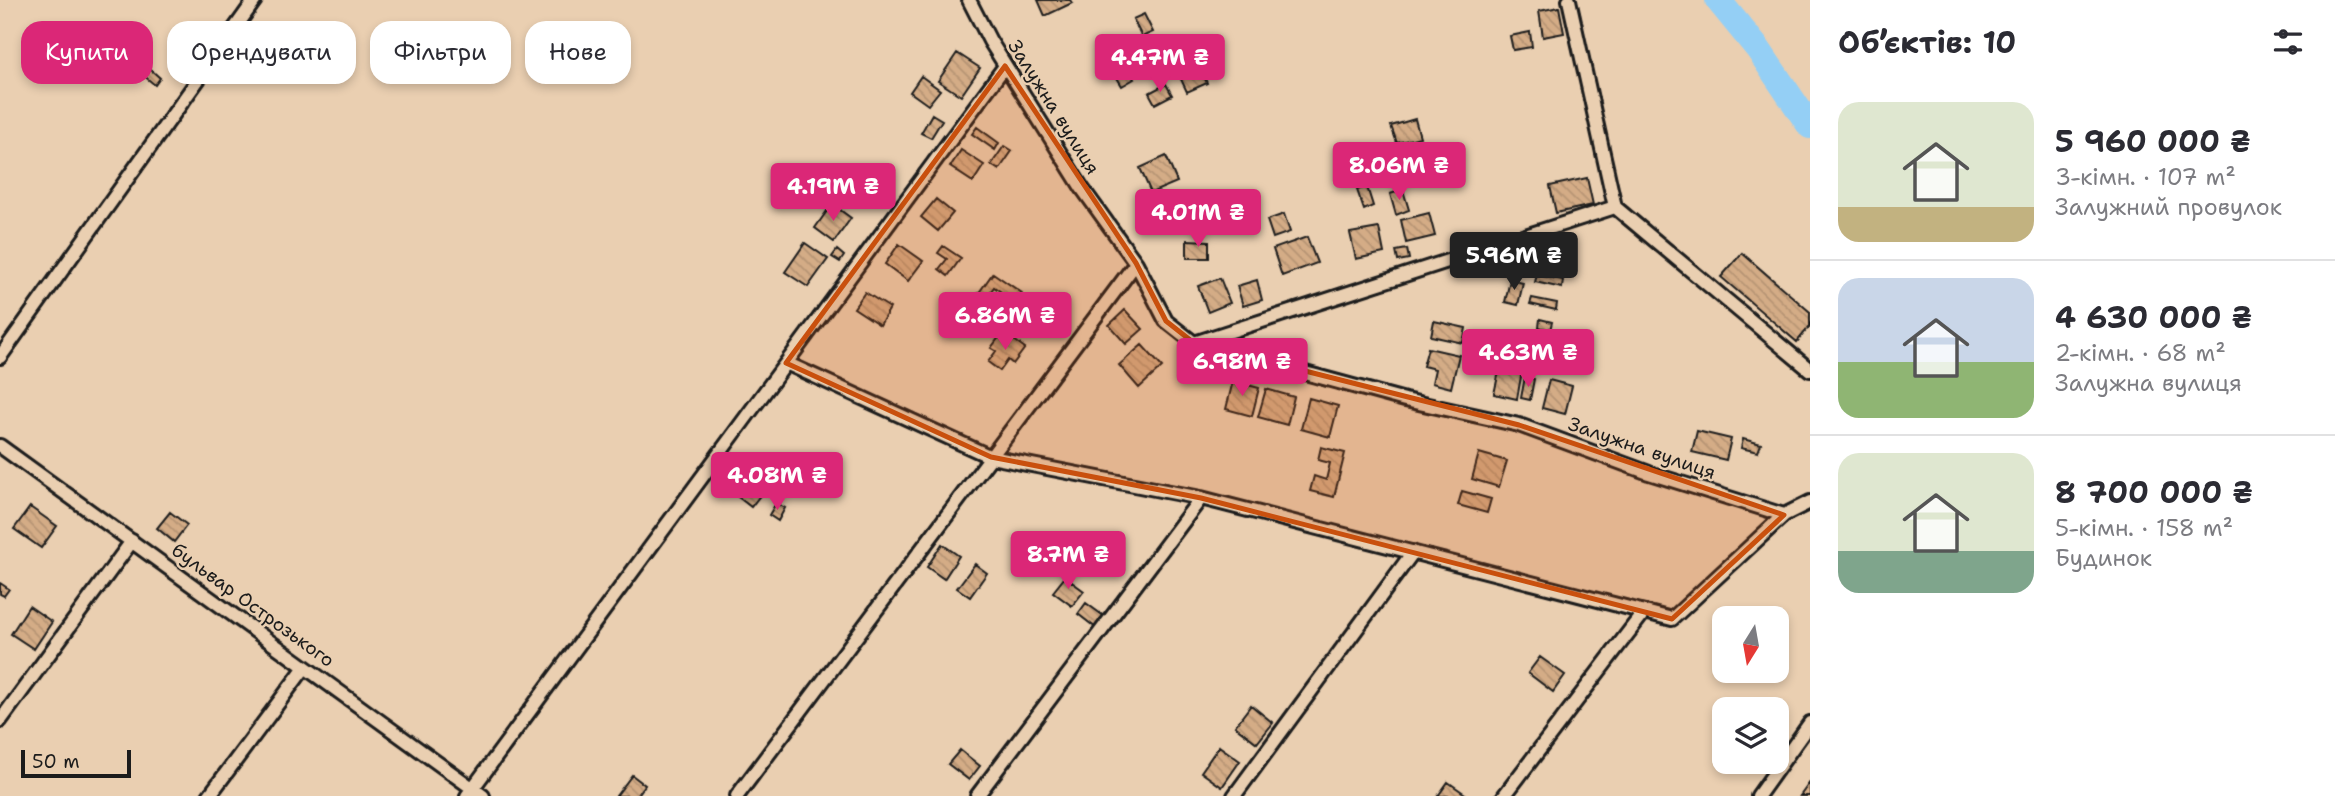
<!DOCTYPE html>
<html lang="uk">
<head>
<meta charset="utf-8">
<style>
	body { margin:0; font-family:"Shantell Sans",sans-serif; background:#f7f7f7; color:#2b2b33; height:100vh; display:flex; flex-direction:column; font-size:26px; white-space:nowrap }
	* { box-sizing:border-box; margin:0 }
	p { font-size:23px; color:#7c7c81 }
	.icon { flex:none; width:38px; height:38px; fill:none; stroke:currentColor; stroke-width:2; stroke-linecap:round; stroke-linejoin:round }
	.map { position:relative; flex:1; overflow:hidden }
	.details { display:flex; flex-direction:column; background:#fff; width:525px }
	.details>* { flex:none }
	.banner { position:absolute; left:21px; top:21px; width:665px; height:63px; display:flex; gap:14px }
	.needle { width:46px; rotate:191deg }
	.fabs { position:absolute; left:1712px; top:606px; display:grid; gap:14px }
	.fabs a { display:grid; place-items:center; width:77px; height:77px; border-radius:14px; background:#fff; box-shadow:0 4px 10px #0003; font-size:35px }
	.scale { position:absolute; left:21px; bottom:18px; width:110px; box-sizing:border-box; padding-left:7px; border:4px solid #1c1c1c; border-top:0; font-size:19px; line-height:24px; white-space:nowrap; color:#1c1c1c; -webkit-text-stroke:5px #eacfb1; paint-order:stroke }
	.price { position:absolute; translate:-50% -60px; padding:0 16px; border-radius:7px; background:#db2777; color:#fff; font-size:23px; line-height:46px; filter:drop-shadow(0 2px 4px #0008) }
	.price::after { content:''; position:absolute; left:50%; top:42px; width:21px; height:16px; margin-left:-10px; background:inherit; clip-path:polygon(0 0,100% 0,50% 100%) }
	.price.active { background:#222; color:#fff }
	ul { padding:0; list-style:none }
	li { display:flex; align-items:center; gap:21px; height:175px; padding:0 28px }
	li+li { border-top:2px solid #e1e1e2 }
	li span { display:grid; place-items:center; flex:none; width:196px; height:140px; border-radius:21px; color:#555 }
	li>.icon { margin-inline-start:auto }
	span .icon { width:84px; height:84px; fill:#fffc; stroke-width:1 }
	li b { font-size:30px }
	h2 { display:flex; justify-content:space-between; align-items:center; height:84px; padding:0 28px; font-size:30px }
	.chip { padding:0 24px; border-radius:21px; background:#fff; box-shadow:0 4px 10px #0003; font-size:24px; line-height:63px }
	.chip.active { background:#db2777; color:#fff }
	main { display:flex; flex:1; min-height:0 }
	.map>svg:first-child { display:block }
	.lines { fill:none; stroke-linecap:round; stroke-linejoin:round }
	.river { stroke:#94cff5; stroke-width:26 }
	.building { fill:url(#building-back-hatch); stroke:#1c1c1c; stroke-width:2 }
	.minor-casing { stroke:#1c1c1c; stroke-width:18 }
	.minor { stroke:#eacfb1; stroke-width:12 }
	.marked { fill:#c9500e; fill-opacity:0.2; stroke:#c9500e; stroke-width:5; stroke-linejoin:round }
	.labels { text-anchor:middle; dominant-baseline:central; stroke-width:5; stroke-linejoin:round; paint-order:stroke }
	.street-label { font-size:19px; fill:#1c1c1c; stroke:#eacfb1 }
</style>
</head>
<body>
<main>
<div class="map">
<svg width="1810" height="796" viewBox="0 0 1810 796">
	<defs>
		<pattern id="building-back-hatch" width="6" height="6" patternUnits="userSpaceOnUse" patternTransform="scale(1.75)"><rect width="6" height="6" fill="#d4ac86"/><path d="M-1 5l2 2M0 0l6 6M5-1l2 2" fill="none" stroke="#b59373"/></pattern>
	</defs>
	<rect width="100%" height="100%" fill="#eacfb1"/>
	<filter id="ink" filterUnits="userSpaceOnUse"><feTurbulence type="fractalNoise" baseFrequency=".0143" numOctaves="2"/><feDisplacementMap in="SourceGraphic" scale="14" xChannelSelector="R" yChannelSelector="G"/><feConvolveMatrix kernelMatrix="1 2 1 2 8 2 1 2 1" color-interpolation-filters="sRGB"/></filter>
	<g filter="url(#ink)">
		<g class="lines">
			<!-- river -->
			<path class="river" d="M 1718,0 L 1758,49 L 1810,126"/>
		</g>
		<!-- building -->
		<path class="building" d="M 1038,0 L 1070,0 L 1072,3 L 1045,16 Z
			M 1559,7 L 1564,33 L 1543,37 L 1539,11 Z
			M 1144,14 L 1153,32 L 1142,37 L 1133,19 Z
			M 1530,32 L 1532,47 L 1513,50 L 1510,36 Z
			M 957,53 L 980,68 L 961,96 L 938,81 Z
			M 1164,53 L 1176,62 L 1165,76 L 1154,67 Z
			M 1121,59 L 1134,79 L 1122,86 L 1110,66 Z
			M 1199,65 L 1207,83 L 1187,92 L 1179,75 Z
			M 149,68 L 160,78 L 155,85 L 143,75 Z
			M 921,76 L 940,90 L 928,105 L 910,92 Z
			M 1166,84 L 1172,95 L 1155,104 L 1149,93 Z
			M 932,114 L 942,120 L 931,138 L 921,133 Z
			M 1415,119 L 1420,137 L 1397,143 L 1391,126 Z
			M 977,127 L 999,143 L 995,150 L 972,134 Z
			M 1004,146 L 1012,151 L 999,170 L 991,165 Z
			M 961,150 L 984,165 L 973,182 L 950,167 Z
			M 1166,156 L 1177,182 L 1151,193 L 1140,168 Z
			M 1587,178 L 1593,205 L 1556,213 L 1550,186 Z
			M 1367,187 L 1373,206 L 1364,210 L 1357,190 Z
			M 1403,190 L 1409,210 L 1396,215 L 1390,194 Z
			M 936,199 L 953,213 L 938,231 L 921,217 Z
			M 832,204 L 851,218 L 834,242 L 815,228 Z
			M 1184,205 L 1186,217 L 1149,225 L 1147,213 Z
			M 1429,213 L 1435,236 L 1406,243 L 1401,220 Z
			M 1284,214 L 1290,232 L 1273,238 L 1267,220 Z
			M 1379,228 L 1384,253 L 1356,259 L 1350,233 Z
			M 1307,237 L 1317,263 L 1282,276 L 1273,249 Z
			M 1187,240 L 1209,241 L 1209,258 L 1187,258 Z
			M 805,243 L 828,259 L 808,287 L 785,272 Z
			M 899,244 L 923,261 L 908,281 L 885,264 Z
			M 943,246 L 961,258 L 948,276 L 939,269 L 947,259 L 938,253 Z
			M 1407,249 L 1409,259 L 1398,261 L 1396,251 Z
			M 837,250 L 844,256 L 840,262 L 832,257 Z
			M 1544,253 L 1569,259 L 1567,265 L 1543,260 Z
			M 1742,253 L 1810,312 L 1810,326 L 1797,342 L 1721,277 Z
			M 993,273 L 1022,293 L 1015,302 L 994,287 L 986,298 L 1006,312 L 1001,320 L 973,301 Z
			M 1537,275 L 1563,280 L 1562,288 L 1535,282 Z
			M 1220,278 L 1230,303 L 1208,312 L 1198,286 Z
			M 1257,280 L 1262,300 L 1243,306 L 1237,286 Z
			M 1510,280 L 1523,283 L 1518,305 L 1505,302 Z
			M 865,292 L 890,308 L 880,325 L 854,308 Z
			M 1532,298 L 1557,303 L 1556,310 L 1530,304 Z
			M 1125,310 L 1143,329 L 1126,344 L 1109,325 Z
			M 1540,319 L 1552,322 L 1550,330 L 1539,327 Z
			M 1434,321 L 1466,328 L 1463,343 L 1431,336 Z
			M 1003,332 L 1025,348 L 1013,364 L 1008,360 L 1000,371 L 988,362 L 996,351 L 991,348 Z
			M 1142,345 L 1162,367 L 1139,388 L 1119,365 Z
			M 1428,348 L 1459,355 L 1451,388 L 1432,383 L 1435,369 L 1423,366 Z
			M 1500,367 L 1522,371 L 1517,399 L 1494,394 Z
			M 1525,377 L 1534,379 L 1530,400 L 1521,398 Z
			M 1549,380 L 1572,386 L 1565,414 L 1542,408 Z
			M 1233,381 L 1259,388 L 1252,416 L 1226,409 Z
			M 1266,389 L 1294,397 L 1287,425 L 1258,417 Z
			M 1309,398 L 1338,406 L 1330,437 L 1301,429 Z
			M 1697,431 L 1731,439 L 1726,460 L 1692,452 Z
			M 1743,439 L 1761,444 L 1758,452 L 1741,448 Z
			M 1321,447 L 1345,453 L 1334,497 L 1310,491 L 1314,476 L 1326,480 L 1330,463 L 1318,460 Z
			M 1479,453 L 1507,461 L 1499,487 L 1472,479 Z
			M 747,475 L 765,489 L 751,507 L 733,493 Z
			M 1462,491 L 1491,499 L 1487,513 L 1458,505 Z
			M 776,503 L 785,508 L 778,521 L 769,515 Z
			M 30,507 L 57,526 L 41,548 L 14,529 Z
			M 170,512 L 187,525 L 174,542 L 157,528 Z
			M 942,544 L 959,556 L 944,579 L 927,567 Z
			M 975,564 L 987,573 L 970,597 L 957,588 Z
			M 1065,577 L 1084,591 L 1072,606 L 1053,592 Z
			M 0,583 L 9,589 L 4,596 L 0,594 Z
			M 1086,603 L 1105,617 L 1096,628 L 1078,614 Z
			M 29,606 L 52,622 L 34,649 L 11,634 Z
			M 1540,657 L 1565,675 L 1553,692 L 1528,673 Z
			M 1251,705 L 1273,723 L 1257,743 L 1235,726 Z
			M 1219,746 L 1240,761 L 1222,787 L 1201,772 Z
			M 960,750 L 980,766 L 969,780 L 948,764 Z
			M 632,775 L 645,785 L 637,796 L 616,796 Z
			M 1448,782 L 1468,796 L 1438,796 Z
			M 1810,782 L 1810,796 L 1800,796 Z"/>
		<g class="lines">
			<defs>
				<path id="minor" d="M 969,0 L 990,41 L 1082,188 L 1136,263 L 1166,321 L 1194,343 L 1405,400 L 1519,425 L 1649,473 L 1784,515
					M 1615,207 L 1810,370
					M 1194,343 L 1615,207 L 1569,0
					M 0,357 L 255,0
					M 786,363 L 991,457 L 1201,498 L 1672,619 L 1784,515 L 1810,502
					M 0,446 L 483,796
					M 0,721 L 132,541
					M 209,796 L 305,667
					M 467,796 L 1005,66
					M 737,796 L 1136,263
					M 977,796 L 1201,498
					M 1234,796 L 1413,552
					M 1504,796 L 1644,612
					M 1758,796 L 1810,723"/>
			</defs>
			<!-- minor casing -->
			<use href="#minor" class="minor-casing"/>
			<!-- minor -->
			<use href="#minor" class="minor"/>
		</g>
	</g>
	<!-- marked area -->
	<path class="marked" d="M 1005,66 L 1136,263 L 1166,321 L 1194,343 L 1519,425 L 1784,515 L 1672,619 L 1201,498 L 991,457 L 786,363 Z"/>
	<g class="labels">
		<!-- street labels -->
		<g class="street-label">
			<text transform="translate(1054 107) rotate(58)">Залужна вулиця</text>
			<text transform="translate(1642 448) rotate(19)">Залужна вулиця</text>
			<text transform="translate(253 605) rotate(36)">бульвар Острозького</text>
		</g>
	</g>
</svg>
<div class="fabs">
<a><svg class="needle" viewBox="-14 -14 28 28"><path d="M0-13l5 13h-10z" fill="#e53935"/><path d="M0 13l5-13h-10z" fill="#7c7c81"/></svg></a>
<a><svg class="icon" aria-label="layers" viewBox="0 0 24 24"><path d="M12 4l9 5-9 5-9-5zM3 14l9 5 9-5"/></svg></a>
</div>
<div class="scale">50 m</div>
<b class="price" style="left:1160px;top:94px">4.47M ₴</b>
<b class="price" style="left:1399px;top:202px">8.06M ₴</b>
<b class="price" style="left:833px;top:223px">4.19M ₴</b>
<b class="price" style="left:1198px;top:249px">4.01M ₴</b>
<b class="price active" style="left:1514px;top:292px">5.96M ₴</b>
<b class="price" style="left:1005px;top:352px">6.86M ₴</b>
<b class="price" style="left:1528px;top:389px">4.63M ₴</b>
<b class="price" style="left:1242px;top:398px">6.98M ₴</b>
<b class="price" style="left:777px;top:512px">4.08M ₴</b>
<b class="price" style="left:1068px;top:591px">8.7M ₴</b>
<div class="banner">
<a class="chip active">Купити</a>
<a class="chip">Орендувати</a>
<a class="chip">Фільтри</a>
<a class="chip">Нове</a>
</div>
</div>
<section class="details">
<h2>Об’єктів: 10<svg class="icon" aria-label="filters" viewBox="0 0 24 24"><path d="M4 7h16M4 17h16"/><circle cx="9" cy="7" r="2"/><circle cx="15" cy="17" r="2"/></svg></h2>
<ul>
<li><span style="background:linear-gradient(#dfe7d0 75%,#c2b280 0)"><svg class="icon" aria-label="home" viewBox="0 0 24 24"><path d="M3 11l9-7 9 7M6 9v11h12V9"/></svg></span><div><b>5 960 000 ₴</b><p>3-кімн. · 107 m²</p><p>Залужний провулок</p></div></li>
<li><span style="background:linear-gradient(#c9d6e8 60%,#8fb573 0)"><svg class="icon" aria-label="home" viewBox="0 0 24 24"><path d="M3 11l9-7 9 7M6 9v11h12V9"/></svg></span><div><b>4 630 000 ₴</b><p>2-кімн. · 68 m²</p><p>Залужна вулиця</p></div></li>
<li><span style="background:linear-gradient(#dfe7d0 70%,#7fa58c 0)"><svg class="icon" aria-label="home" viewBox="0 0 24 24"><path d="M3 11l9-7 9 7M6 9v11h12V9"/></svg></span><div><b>8 700 000 ₴</b><p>5-кімн. · 158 m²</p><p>Будинок</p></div></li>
</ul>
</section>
</main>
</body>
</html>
